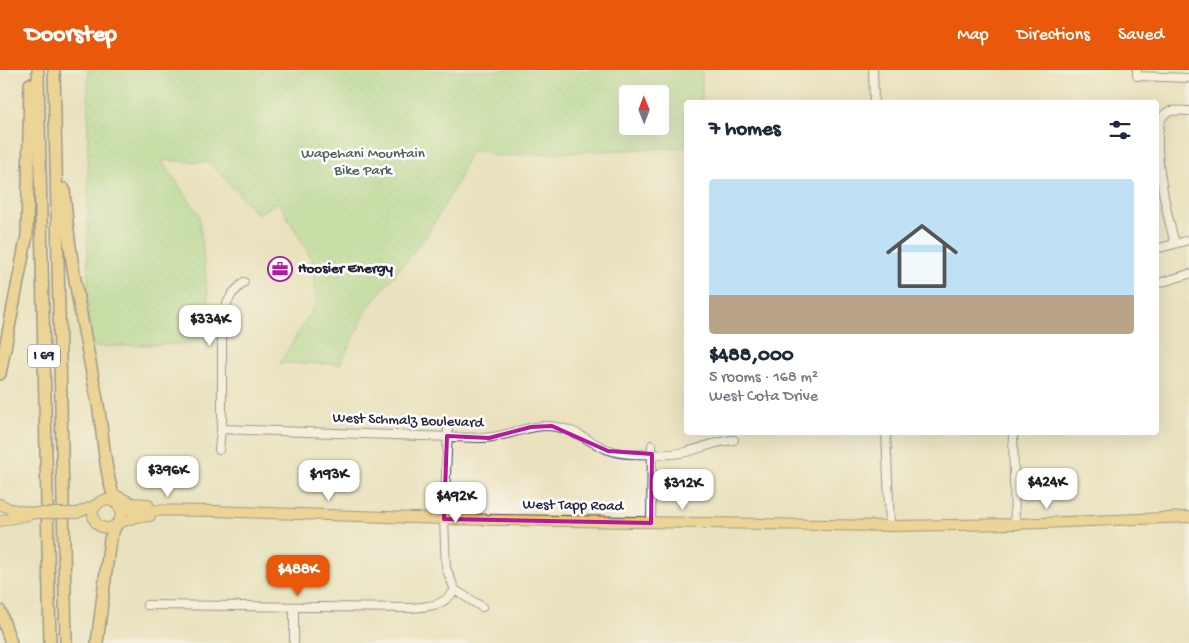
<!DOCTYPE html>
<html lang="en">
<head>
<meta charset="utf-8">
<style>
	body { margin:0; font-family:"Gochi Hand",sans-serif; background:#f2f2f3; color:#1f2937; height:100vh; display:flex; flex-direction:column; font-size:19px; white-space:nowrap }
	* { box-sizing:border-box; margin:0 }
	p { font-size:16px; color:#747a83 }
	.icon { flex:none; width:28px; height:28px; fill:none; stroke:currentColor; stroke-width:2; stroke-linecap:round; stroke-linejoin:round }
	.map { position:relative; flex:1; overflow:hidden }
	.side { position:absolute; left:684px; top:30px; width:475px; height:335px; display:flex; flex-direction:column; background:#fff; border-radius:5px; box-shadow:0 5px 20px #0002 }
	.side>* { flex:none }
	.needle { width:32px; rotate:359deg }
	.buttons { position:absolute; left:619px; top:15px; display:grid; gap:10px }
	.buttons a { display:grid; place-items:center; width:50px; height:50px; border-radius:5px; background:#fff; box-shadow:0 5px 20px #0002; font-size:25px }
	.price { position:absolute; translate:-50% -42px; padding:0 11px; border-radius:10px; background:#fff; color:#222; font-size:16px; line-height:32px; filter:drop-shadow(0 1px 2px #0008) }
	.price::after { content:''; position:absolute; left:50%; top:30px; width:15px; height:11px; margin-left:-8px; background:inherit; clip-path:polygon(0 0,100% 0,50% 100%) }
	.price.active { background:#ea580c; color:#fff }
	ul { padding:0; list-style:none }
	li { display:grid; align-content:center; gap:10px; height:265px; padding:0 25px }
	li span { display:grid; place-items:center; height:155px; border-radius:5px; color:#555 }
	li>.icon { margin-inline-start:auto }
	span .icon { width:90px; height:90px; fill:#fffc; stroke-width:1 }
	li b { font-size:21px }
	h2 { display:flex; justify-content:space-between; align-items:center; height:60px; padding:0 25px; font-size:21px }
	header { display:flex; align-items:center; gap:30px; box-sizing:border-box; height:70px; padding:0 25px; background:#ea580c; color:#fff }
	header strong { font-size:24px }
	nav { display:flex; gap:28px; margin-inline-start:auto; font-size:18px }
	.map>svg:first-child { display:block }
	.park { fill:url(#park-dots); stroke:#617e64; fill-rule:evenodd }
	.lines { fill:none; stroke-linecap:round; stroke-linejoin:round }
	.minor-casing { stroke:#403f4f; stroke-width:10 }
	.major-casing { stroke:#403f4f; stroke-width:12 }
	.highway-casing { stroke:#403f4f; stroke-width:14 }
	.minor { stroke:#fff; stroke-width:8 }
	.major { stroke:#f0c469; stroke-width:10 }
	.highway { stroke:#f0c469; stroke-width:11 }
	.major-bridge-casing { stroke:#403f4f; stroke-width:12; stroke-linecap:butt }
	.major-bridge { stroke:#f0c469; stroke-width:10 }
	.marked { fill:none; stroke:#b5179e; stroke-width:4; stroke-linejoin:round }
	.labels { text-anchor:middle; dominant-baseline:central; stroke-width:5; stroke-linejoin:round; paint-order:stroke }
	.shield { fill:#fff; stroke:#646476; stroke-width:1 }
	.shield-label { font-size:14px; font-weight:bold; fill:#22223b }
	.park-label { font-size:15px; fill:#4e6258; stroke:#fff }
	.poi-label { font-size:15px; font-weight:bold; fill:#22223b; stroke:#fff; text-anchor:start }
	.street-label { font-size:15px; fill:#22223b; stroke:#fff }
</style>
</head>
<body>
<header>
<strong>Doorstep</strong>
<nav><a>Map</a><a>Directions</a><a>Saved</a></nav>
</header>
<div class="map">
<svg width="1189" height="573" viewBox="0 0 1189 573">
	<defs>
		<pattern id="park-dots" width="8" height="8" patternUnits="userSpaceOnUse" patternTransform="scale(1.25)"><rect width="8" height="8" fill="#a0da8d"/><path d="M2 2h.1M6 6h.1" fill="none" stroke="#8abb7b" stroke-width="1.8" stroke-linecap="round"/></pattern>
	</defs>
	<rect width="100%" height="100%" fill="#fff"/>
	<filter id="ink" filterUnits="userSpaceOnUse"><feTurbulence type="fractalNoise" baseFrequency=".02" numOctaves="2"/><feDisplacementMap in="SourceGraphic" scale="10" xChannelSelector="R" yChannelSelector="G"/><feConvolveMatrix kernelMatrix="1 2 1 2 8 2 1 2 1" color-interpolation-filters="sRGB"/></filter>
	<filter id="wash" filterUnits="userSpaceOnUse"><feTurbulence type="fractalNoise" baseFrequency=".0096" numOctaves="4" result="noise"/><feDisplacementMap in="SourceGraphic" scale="20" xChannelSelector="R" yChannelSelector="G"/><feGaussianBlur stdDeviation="1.12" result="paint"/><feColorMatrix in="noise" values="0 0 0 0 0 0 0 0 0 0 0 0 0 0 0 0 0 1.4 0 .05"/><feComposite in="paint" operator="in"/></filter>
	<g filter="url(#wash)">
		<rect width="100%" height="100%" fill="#eae1be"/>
		<!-- park -->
		<path class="park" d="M 88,0 L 702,0 L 702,32 L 686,32 L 686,77 L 495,86 L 484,81 L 470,81 L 458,111 L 427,165 L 370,235 L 340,294 L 280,293 L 317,232 L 312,190 L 279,132 L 257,144 L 210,93 L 161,90 L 199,144 L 208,229 L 209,273 L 88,277 ZM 628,24 L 660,24 L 660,56 L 628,56 Z"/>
	</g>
	<g filter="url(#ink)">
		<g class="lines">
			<defs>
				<path id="minor" d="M 873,0 L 874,32
					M 1137,0 L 1137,6 L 1189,8
					M 1175,173 C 1168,151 1146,57 1166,43 C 1172,39 1182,41 1189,41
					M 1156,179 L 1189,170
					M 1156,214 L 1189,204
					M 448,358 L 444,449 L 446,498 L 455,520 L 482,537
					M 221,359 L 481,368 C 508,368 530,352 557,357 C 586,362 597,383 632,384 C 649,384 669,386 686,382 C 702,378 717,371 734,370
					M 886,362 L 890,456
					M 1013,362 L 1015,454
					M 219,380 L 222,350 L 222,256 L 224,239 L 232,224 L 244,212
					M 651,453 L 652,375
					M 147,535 L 411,538 C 431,536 442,537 455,520
					M 294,538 L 294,573"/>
				<path id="major" d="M 113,424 L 132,433 L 148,434
					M93 444a14 14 0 1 1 28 0a14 14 0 1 1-28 0Z
					M 0,434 L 10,439 L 33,443
					M 120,438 L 133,440 L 213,441 L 444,449 L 890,456 L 1015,454 L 1189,447
					M 77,443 L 98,434
					M 0,451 L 32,444
					M 118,453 L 136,447 L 150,446"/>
				<path id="highway" d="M 38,0 L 50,573
					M 54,0 L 66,573
					M 64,119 C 69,192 85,264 98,335 C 104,368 104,402 116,433
					M 0,304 L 27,165 L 30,14
					M 0,541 L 11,573
					M 97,573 L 110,469 L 116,455"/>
			</defs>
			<!-- minor casing -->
			<use href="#minor" class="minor-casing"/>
			<!-- major casing -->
			<use href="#major" class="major-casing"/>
			<!-- highway casing -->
			<use href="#highway" class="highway-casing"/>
			<!-- minor -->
			<use href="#minor" class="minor"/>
			<!-- major -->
			<use href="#major" class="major"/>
			<!-- highway -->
			<use href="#highway" class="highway"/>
			<defs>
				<path id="major-bridge" d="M 33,443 L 77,443"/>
			</defs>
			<!-- major-bridge casing -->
			<use href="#major-bridge" class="major-bridge-casing"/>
			<!-- major-bridge -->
			<use href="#major-bridge" class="major-bridge"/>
		</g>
	</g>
	<!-- marked area -->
	<path d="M0 0H1189V573H0ZM 552,356 L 608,381 L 652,384 L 651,453 L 444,449 L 447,366 L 489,368 L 531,357 Z" fill="#eae1be" fill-opacity=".55" fill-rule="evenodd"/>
	<path class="marked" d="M 552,356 L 608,381 L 652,384 L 651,453 L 444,449 L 447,366 L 489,368 L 531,357 Z"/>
	<!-- icons -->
	<defs>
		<symbol id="office-ring" viewBox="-11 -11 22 22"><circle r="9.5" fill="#fff" stroke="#b5179e" stroke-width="1.5"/><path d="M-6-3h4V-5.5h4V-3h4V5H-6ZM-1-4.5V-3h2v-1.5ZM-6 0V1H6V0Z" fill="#b5179e"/></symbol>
	</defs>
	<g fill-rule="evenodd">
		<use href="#office-ring" x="266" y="185" width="28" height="28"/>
	</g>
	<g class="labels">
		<!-- shield labels -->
		<rect class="shield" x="28" y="274.5" width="32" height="23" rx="4"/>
		<g class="shield-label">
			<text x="44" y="286">I 69</text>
		</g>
		<!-- park labels -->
		<g class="park-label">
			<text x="363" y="84">Wapehani Mountain<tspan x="363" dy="17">Bike Park</tspan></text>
		</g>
		<!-- poi labels -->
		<g class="poi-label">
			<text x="298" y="199">Hoosier Energy</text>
		</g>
		<!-- street labels -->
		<g class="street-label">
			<text transform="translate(408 351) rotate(2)">West Schmalz Boulevard</text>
			<text transform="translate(573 436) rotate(1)">West Tapp Road</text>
		</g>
	</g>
</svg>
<div class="buttons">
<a><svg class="needle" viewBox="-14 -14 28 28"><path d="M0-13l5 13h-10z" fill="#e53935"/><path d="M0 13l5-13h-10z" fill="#747a83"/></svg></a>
</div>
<b class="price" style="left:210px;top:277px">$334K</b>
<b class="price" style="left:168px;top:428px">$396K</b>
<b class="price" style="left:329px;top:432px">$193K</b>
<b class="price" style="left:1047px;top:440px">$424K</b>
<b class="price" style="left:683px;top:441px">$312K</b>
<b class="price" style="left:456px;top:454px">$492K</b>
<b class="price active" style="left:298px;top:527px">$488K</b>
<section class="side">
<h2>7 homes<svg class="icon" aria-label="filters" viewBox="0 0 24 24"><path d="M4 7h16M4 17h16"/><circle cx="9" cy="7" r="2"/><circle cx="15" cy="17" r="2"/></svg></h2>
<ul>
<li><span style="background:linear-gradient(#bfe0f5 75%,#b9a48a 0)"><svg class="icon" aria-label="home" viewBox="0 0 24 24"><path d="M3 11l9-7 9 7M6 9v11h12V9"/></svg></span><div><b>$488,000</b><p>5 rooms · 168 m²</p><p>West Cota Drive</p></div></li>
</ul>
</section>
</div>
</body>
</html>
